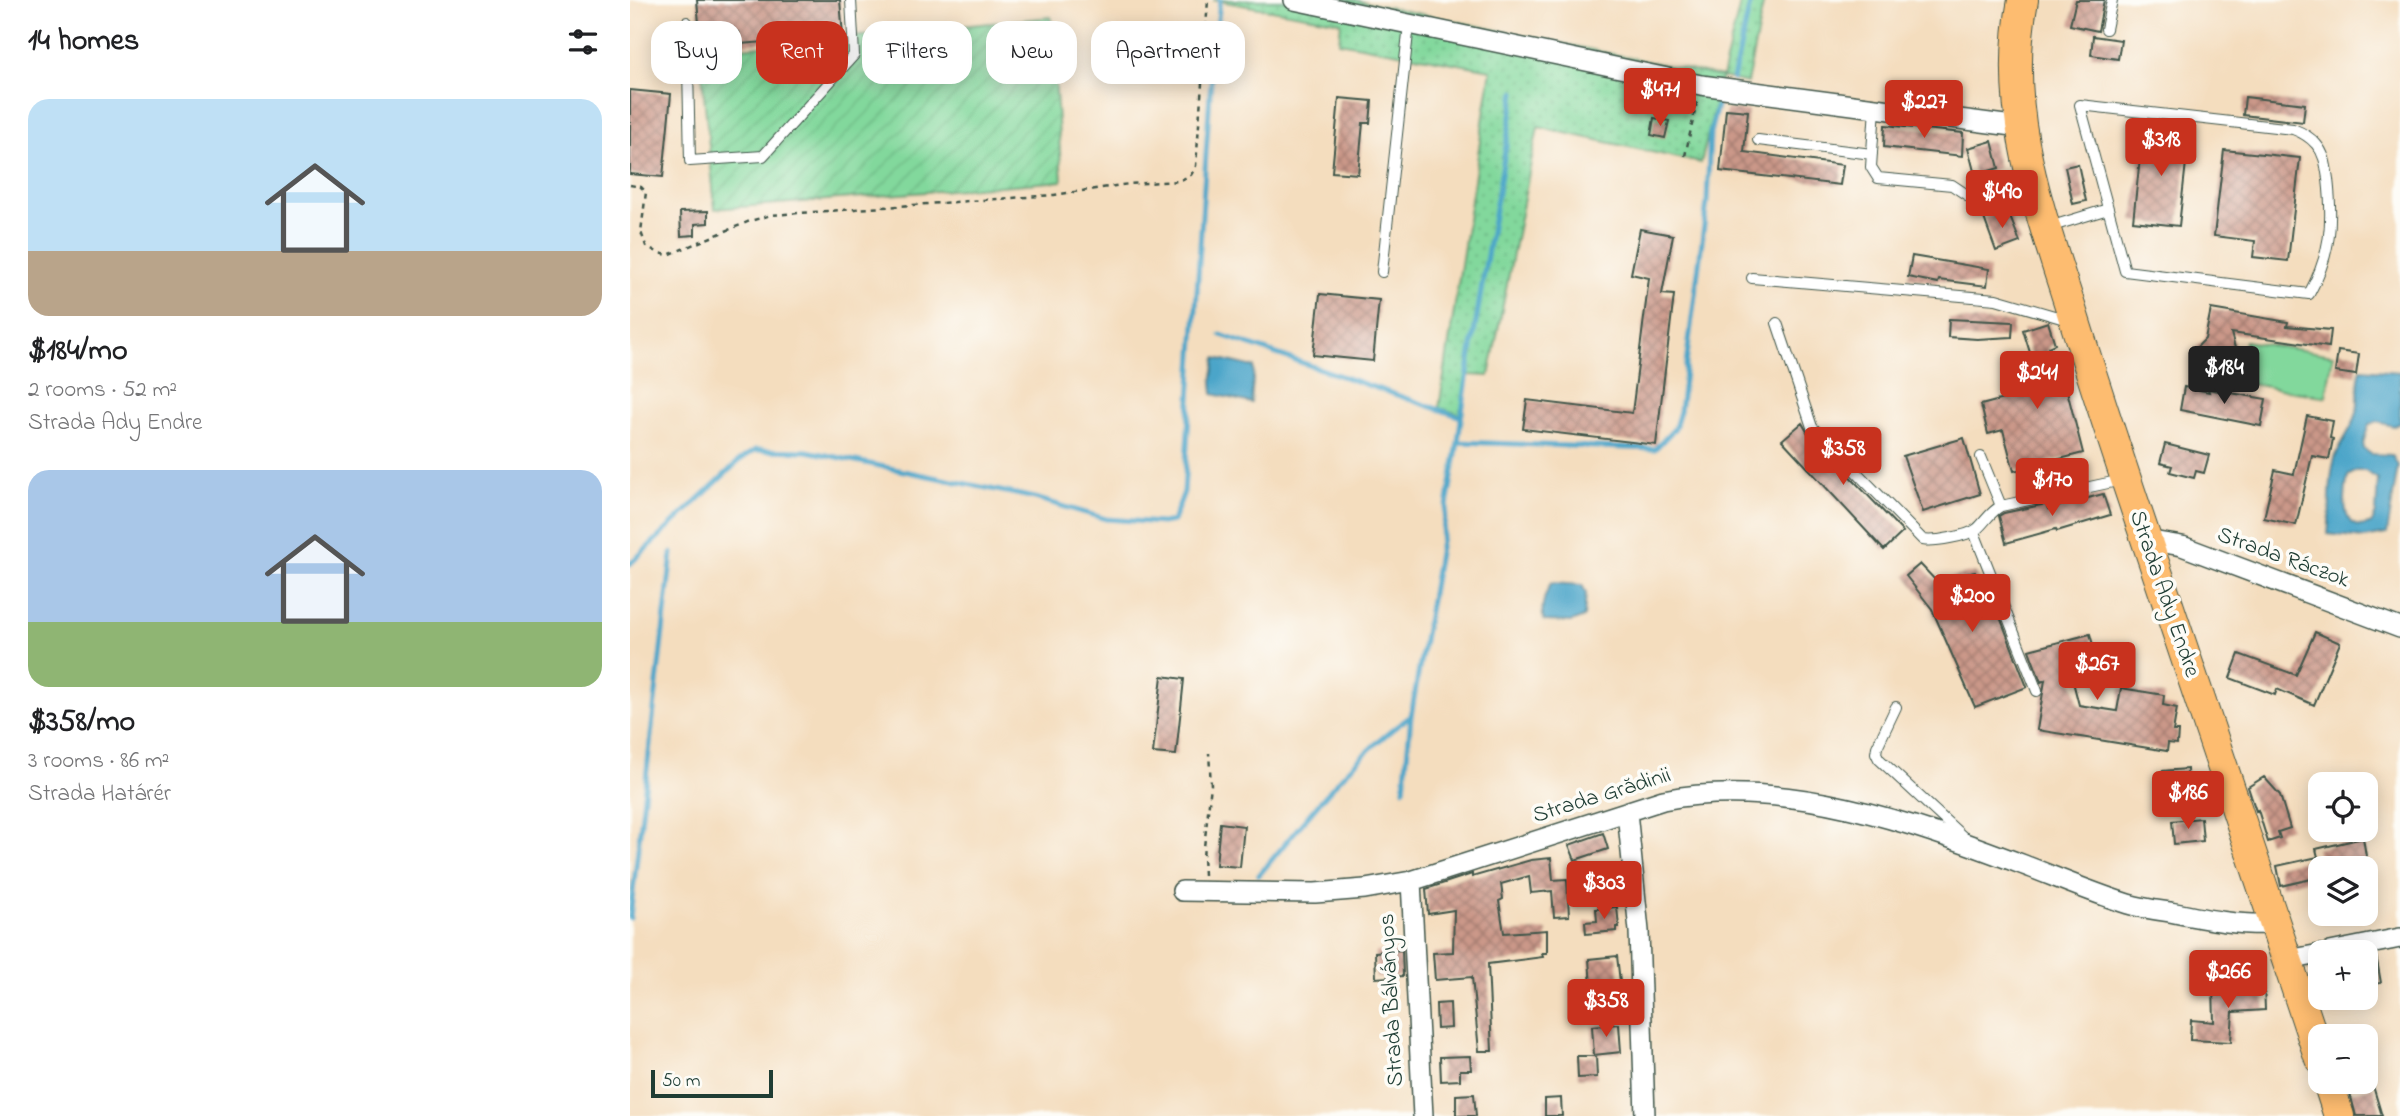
<!DOCTYPE html>
<html lang="en">
<head>
<meta charset="utf-8">
<style>
	body { margin:0; font-family:"Indie Flower",sans-serif; background:#f6f6f6; color:#202124; height:100vh; display:flex; flex-direction:column; font-size:26px; white-space:nowrap }
	* { box-sizing:border-box; margin:0 }
	p { font-size:23px; color:#757577 }
	.icon { flex:none; width:38px; height:38px; fill:none; stroke:currentColor; stroke-width:2; stroke-linecap:round; stroke-linejoin:round }
	.map { position:relative; flex:1; overflow:hidden }
	.details { display:flex; flex-direction:column; background:#fff; width:630px }
	.details>* { flex:none }
	.banner { position:absolute; left:21px; top:21px; width:665px; height:63px; display:flex; gap:14px }
	.tools { position:absolute; left:1678px; top:772px; display:grid; gap:14px }
	.tools a { display:grid; place-items:center; width:70px; height:70px; border-radius:14px; background:#fff; box-shadow:0 4px 18px #0003; font-size:35px }
	.scale { position:absolute; left:21px; bottom:18px; width:122px; box-sizing:border-box; padding-left:7px; border:4px solid #1f3d34; border-top:0; font-size:19px; line-height:24px; white-space:nowrap; color:#1f3d34; -webkit-text-stroke:5px #fdfcf7; paint-order:stroke }
	.price { position:absolute; translate:-50% -60px; padding:0 16px; border-radius:7px; background:#c8321e; color:#fff; font-size:23px; line-height:46px; filter:drop-shadow(0 2px 4px #0008) }
	.price::after { content:''; position:absolute; left:50%; top:42px; width:21px; height:16px; margin-left:-10px; background:inherit; clip-path:polygon(0 0,100% 0,50% 100%) }
	.price.current { background:#222; color:#fff }
	ul { padding:0; list-style:none }
	li { display:grid; align-content:center; gap:14px; height:371px; padding:0 28px }
	li span { display:grid; place-items:center; height:217px; border-radius:21px; color:#555 }
	li>.icon { margin-inline-start:auto }
	span .icon { width:126px; height:126px; fill:#fffc; stroke-width:1 }
	li b { font-size:30px }
	h2 { display:flex; justify-content:space-between; align-items:center; height:84px; padding:0 28px; font-size:30px }
	.pill { padding:0 24px; border-radius:21px; background:#fff; box-shadow:0 4px 18px #0003; font-size:24px; line-height:63px }
	.pill.current { background:#c8321e; color:#fff }
	main { display:flex; flex:1; min-height:0 }
	.map>svg:first-child { display:block }
	.grass { fill:url(#grass-dots); stroke:#508a68; stroke-width:2 }
	.garden { fill:url(#garden-furrows); stroke:#508a68; stroke-width:2 }
	.pitch { fill:#82d89c; stroke:#508a68; stroke-width:2 }
	.water { fill:#4ba5c9; stroke:#35717e; stroke-width:2; fill-rule:evenodd }
	.lines { fill:none; stroke-linecap:round; stroke-linejoin:round }
	.stream { stroke:#4ba5c9; stroke-width:5 }
	.building { fill:url(#building-cross-hatch) }
	.service-casing { stroke:#3f5549; stroke-width:12 }
	.minor-casing { stroke:#3f5549; stroke-width:22 }
	.primary-casing { stroke:#3f5549; stroke-width:32 }
	.path { stroke:#3f5549; stroke-width:2.5; stroke-dasharray:5 5; stroke-linecap:butt }
	.service { stroke:#fff; stroke-width:10 }
	.minor { stroke:#fff; stroke-width:19 }
	.primary { stroke:#fdbc70; stroke-width:30 }
	.labels { text-anchor:middle; dominant-baseline:central; stroke-width:7; stroke-linejoin:round; paint-order:stroke }
	.street-label { font-size:23px; fill:#1f3d34; stroke:#fdfcf7 }
</style>
</head>
<body>
<main>
<section class="details">
<h2>14 homes<svg class="icon" aria-label="filters" viewBox="0 0 24 24"><path d="M4 7h16M4 17h16"/><circle cx="9" cy="7" r="2"/><circle cx="15" cy="17" r="2"/></svg></h2>
<ul>
<li><span style="background:linear-gradient(#bfe0f5 70%,#b9a48a 0)"><svg class="icon" aria-label="home" viewBox="0 0 24 24"><path d="M3 11l9-7 9 7M6 9v11h12V9"/></svg></span><div><b>$184/mo</b><p>2 rooms · 52 m²</p><p>Strada Ady Endre</p></div></li>
<li><span style="background:linear-gradient(#a9c7e8 70%,#8fb573 0)"><svg class="icon" aria-label="home" viewBox="0 0 24 24"><path d="M3 11l9-7 9 7M6 9v11h12V9"/></svg></span><div><b>$358/mo</b><p>3 rooms · 86 m²</p><p>Strada Határér</p></div></li>
</ul>
</section>
<div class="map">
<svg width="1770" height="1116" viewBox="0 0 1770 1116">
	<defs>
		<pattern id="grass-dots" width="8" height="8" patternUnits="userSpaceOnUse" patternTransform="scale(1.75)"><rect width="8" height="8" fill="#82d89c"/><path d="M2 2h.1M6 6h.1" fill="none" stroke="#70ba87" stroke-width="1.8" stroke-linecap="round"/></pattern>
		<pattern id="garden-furrows" width="10" height="10" patternUnits="userSpaceOnUse" patternTransform="scale(1.75)"><rect width="10" height="10" fill="#82d89c"/><path d="M-1 1l2-2M0 10L10 0M9 11l2-2" fill="none" stroke="#70ba87"/></pattern>
		<pattern id="building-cross-hatch" width="8" height="8" patternUnits="userSpaceOnUse" patternTransform="scale(1.75)"><rect width="8" height="8" fill="#cb9889"/><path d="M0 0l8 8M0 8l8-8" fill="none" stroke="#a47d71"/></pattern>
	</defs>
	<rect width="100%" height="100%" fill="#fdfcf7"/>
	<filter id="ink" filterUnits="userSpaceOnUse"><feTurbulence type="fractalNoise" baseFrequency=".0143" numOctaves="2"/><feDisplacementMap in="SourceGraphic" scale="14" xChannelSelector="R" yChannelSelector="G"/><feConvolveMatrix kernelMatrix="1 2 1 2 8 2 1 2 1" color-interpolation-filters="sRGB"/></filter>
	<filter id="wash" filterUnits="userSpaceOnUse"><feTurbulence type="fractalNoise" baseFrequency=".00686" numOctaves="4" result="noise"/><feDisplacementMap in="SourceGraphic" scale="28" xChannelSelector="R" yChannelSelector="G"/><feGaussianBlur stdDeviation="1.57" result="paint"/><feColorMatrix in="noise" values="0 0 0 0 0 0 0 0 0 0 0 0 0 0 0 0 0 1.4 0 .05"/><feComposite in="paint" operator="in"/></filter>
	<g filter="url(#wash)">
		<rect width="100%" height="100%" fill="#f4ddbe"/>
		<!-- grass -->
		<path class="grass" d="M 583,0 L 724,0 L 1092,77 L 1111,0 L 1134,0 L 1117,83 L 1092,77 L 1071,163 L 908,127 L 859,376 L 837,375 L 833,415 L 809,408 L 861,70 L 709,42 L 711,22 Z"/>
		<!-- garden -->
		<path class="garden" d="M 421,17 L 432,181 L 85,209 L 70,52 Z"/>
		<!-- pitch -->
		<path class="pitch" d="M 1615,341 L 1703,355 L 1696,397 L 1609,382 Z"/>
		<!-- water -->
		<path class="water" d="M 586,358 L 624,367 L 621,403 L 583,394 L 582,382 Z
			M 1731,369 L 1770,372 L 1770,423 L 1764,426 L 1747,422 L 1739,424 L 1733,443 L 1734,449 L 1741,454 L 1762,455 L 1768,466 L 1757,534 L 1734,538 L 1698,534 C 1701,510 1698,486 1704,462 C 1708,444 1723,430 1727,412 C 1730,397 1726,384 1731,369 ZM 1727,471 L 1735,471 L 1748,479 L 1746,513 L 1742,523 C 1709,537 1714,495 1718,476 Z
			M 921,583 L 952,585 L 956,593 L 954,617 L 941,622 L 914,621 C 910,609 915,594 921,583 Z"/>
		<g class="lines">
			<!-- stream -->
			<path class="stream" d="M 1103,79 L 1121,0
				M 591,335 L 831,417
				M 828,442 C 843,325 866,209 885,92
				M 0,564 L 110,460 L 125,450 L 177,451 L 405,498 L 476,519 L 532,523 L 543,521 L 554,492 L 580,93 L 590,0
				M 774,789 L 781,716 L 828,442 L 1025,449 L 1045,428 L 1050,411 L 1077,202 L 1080,133 L 1088,102
				M 629,875 C 676,820 720,757 781,716
				M 0,918 L 42,553"/>
		</g>
		<g id="blocks">
			<!-- building -->
			<path class="building" d="M 67,0 L 210,0 L 213,36 L 110,44 L 109,32 L 70,35 Z
				M 1446,0 L 1474,0 L 1468,31 L 1440,25 Z
				M 1463,36 L 1491,40 L 1488,59 L 1461,55 Z
				M 0,90 L 41,94 L 33,177 L 0,174 Z
				M 1615,97 L 1675,104 L 1673,122 L 1613,115 Z
				M 709,98 L 742,101 L 740,123 L 733,123 L 728,174 L 702,172 Z
				M 1096,109 L 1118,111 L 1114,152 L 1213,165 L 1210,185 L 1090,171 Z
				M 1024,118 L 1039,121 L 1035,138 L 1021,135 Z
				M 1255,125 L 1333,133 L 1332,156 L 1254,147 Z
				M 1513,131 L 1559,135 L 1549,226 L 1503,221 Z
				M 1362,141 L 1369,168 L 1345,175 L 1338,148 Z
				M 1594,150 L 1670,158 L 1658,261 L 1623,257 L 1625,241 L 1584,236 Z
				M 1448,164 L 1456,201 L 1443,204 L 1435,167 Z
				M 1377,209 L 1390,242 L 1366,251 L 1354,218 Z
				M 78,211 L 78,223 L 65,224 L 65,235 L 51,236 L 50,212 Z
				M 1010,229 L 1043,235 L 1032,294 L 1044,295 L 1026,445 L 893,429 L 897,400 L 1002,413 L 1019,278 L 1001,274 Z
				M 1282,256 L 1359,269 L 1357,286 L 1309,280 L 1308,283 L 1278,277 Z
				M 690,294 L 749,300 L 743,361 L 683,355 Z
				M 1581,309 L 1658,322 L 1657,326 L 1701,330 L 1699,347 L 1601,333 L 1608,360 L 1577,387 L 1565,349 L 1575,339 Z
				M 1319,319 L 1383,322 L 1382,337 L 1347,339 L 1318,337 Z
				M 1418,322 L 1425,344 L 1418,347 L 1429,385 L 1435,383 L 1453,453 L 1384,471 L 1373,430 L 1358,434 L 1351,405 L 1396,393 L 1391,376 L 1406,372 L 1393,330 Z
				M 1708,351 L 1729,354 L 1726,375 L 1705,372 Z
				M 1554,387 L 1579,392 L 1578,389 L 1636,399 L 1631,426 L 1550,410 Z
				M 1677,416 L 1703,421 L 1700,438 L 1703,439 L 1699,459 L 1682,456 L 1666,525 L 1634,518 L 1645,470 L 1664,474 Z
				M 1172,423 L 1177,432 L 1273,532 L 1254,550 L 1152,440 Z
				M 1334,438 L 1350,494 L 1293,512 L 1273,456 Z
				M 1535,444 L 1579,455 L 1574,473 L 1566,471 L 1564,478 L 1540,472 L 1542,466 L 1530,463 Z
				M 1473,494 L 1480,515 L 1427,531 L 1426,529 L 1376,543 L 1369,516 L 1374,513 L 1416,504 L 1418,509 Z
				M 1290,564 L 1306,581 L 1345,572 L 1352,589 L 1358,586 L 1397,687 L 1345,707 L 1302,609 L 1276,576 Z
				M 1685,632 L 1710,643 L 1684,705 L 1647,689 L 1645,695 L 1600,678 L 1609,654 L 1666,675 Z
				M 1460,634 L 1470,671 L 1442,678 L 1449,705 L 1487,711 L 1491,688 L 1534,695 L 1533,705 L 1547,708 L 1543,731 L 1548,731 L 1547,744 L 1538,743 L 1537,751 L 1407,730 L 1415,680 L 1411,682 L 1399,650 Z
				M 532,676 L 554,679 L 546,755 L 523,753 Z
				M 1557,769 L 1558,791 L 1533,793 L 1532,771 Z
				M 1634,777 L 1650,795 L 1660,828 L 1648,832 L 1650,838 L 1638,842 L 1628,810 L 1626,811 L 1618,787 Z
				M 1571,818 L 1573,841 L 1544,844 L 1542,821 Z
				M 590,823 L 614,826 L 610,867 L 586,865 Z
				M 973,833 L 978,849 L 945,860 L 939,845 Z
				M 1733,838 L 1737,862 L 1713,868 L 1690,868 L 1690,877 L 1651,886 L 1647,866 L 1688,857 L 1686,849 Z
				M 921,858 L 923,880 L 937,879 L 939,916 L 924,917 L 922,891 L 901,893 L 899,876 L 871,884 L 873,899 L 869,901 L 874,933 L 917,930 L 917,953 L 912,953 L 913,957 L 858,964 L 862,1051 L 849,1051 L 842,977 L 805,980 L 803,953 L 823,952 L 824,910 L 798,914 L 796,889 L 842,874 L 842,877 L 901,860 Z
				M 987,907 L 989,927 L 986,927 L 986,931 L 956,934 L 955,922 L 967,921 L 966,909 Z
				M 772,950 L 773,976 L 746,978 L 745,952 Z
				M 1746,955 L 1751,983 L 1736,985 L 1736,957 Z
				M 987,956 L 990,982 L 961,986 L 959,959 Z
				M 1634,983 L 1635,1010 L 1603,1012 L 1601,1042 L 1560,1040 L 1561,1020 L 1584,1022 L 1583,985 Z
				M 820,1003 L 821,1028 L 807,1029 L 806,1004 Z
				M 989,1024 L 991,1052 L 964,1055 L 962,1026 Z
				M 840,1056 L 841,1070 L 830,1070 L 830,1080 L 811,1081 L 810,1057 Z
				M 947,1056 L 966,1056 L 967,1077 L 948,1078 Z
				M 1743,1086 L 1752,1116 L 1726,1116 L 1720,1093 Z
				M 844,1094 L 846,1116 L 826,1116 L 826,1095 Z
				M 931,1098 L 932,1116 L 915,1116 L 915,1099 Z"/>
		</g>
	</g>
	<g filter="url(#ink)">
		<use href="#blocks" fill-opacity="0" stroke="#3f5549" stroke-width="2"/>
		<g class="lines">
			<defs>
				<path id="service" d="M 57,22 L 60,161 L 133,156 L 224,55 L 221,0
					M 1476,29 L 1482,0
					M 1450,105 L 1663,129 C 1671,132 1680,137 1686,144 C 1695,154 1696,166 1698,179 C 1703,223 1701,254 1679,294 L 1495,271 Z
					M 1245,108 L 1241,167 L 1248,178 L 1322,185 L 1340,197 L 1355,195 L 1400,180
					M 1128,140 L 1242,154
					M 1419,227 L 1478,209
					M 752,272 L 779,24
					M 1122,278 L 1366,299 L 1438,320
					M 1147,323 L 1182,427 L 1293,540 C 1304,542 1338,536 1347,529 C 1356,521 1359,513 1371,506 L 1492,480
					M 1351,457 L 1371,506
					M 1344,532 L 1407,691
					M 1266,707 L 1247,747 L 1246,753 L 1249,759 L 1333,837"/>
				<path id="minor" d="M 664,0 L 1071,85 L 1390,127
					M 1516,540 L 1552,546 L 1770,628
					M 997,812 L 1009,931 L 1015,1116
					M 781,881 L 793,1116
					M 552,891 L 685,893 L 735,889 L 781,881 L 1033,800 C 1155,777 1281,822 1394,865 C 1428,878 1463,893 1498,904 C 1511,908 1526,910 1540,912 C 1575,919 1609,926 1645,924
					M 1700,952 L 1770,938
					M 1658,960 L 1690,954"/>
				<path id="primary" d="M 1393,0 C 1372,111 1408,205 1441,309 C 1465,387 1491,465 1517,542 C 1575,714 1633,887 1690,1059
					M 1698,1082 L 1709,1116"/>
			</defs>
			<!-- service casing -->
			<use href="#service" class="service-casing"/>
			<!-- minor casing -->
			<use href="#minor" class="minor-casing"/>
			<!-- primary casing -->
			<use href="#primary" class="primary-casing"/>
			<!-- path -->
			<path class="path" d="M 1055,156 L 1067,102
				M 0,185 L 11,187 L 16,192 L 11,232 L 16,246 L 29,253 L 38,255 L 120,221 L 141,215 L 424,195 L 499,184 L 549,181 L 561,175 L 566,166 L 578,0
				M 574,875 L 573,856 L 581,785 L 579,753"/>
			<!-- service -->
			<use href="#service" class="service"/>
			<!-- minor -->
			<use href="#minor" class="minor"/>
			<!-- primary -->
			<use href="#primary" class="primary"/>
		</g>
	</g>
	<g class="labels">
		<!-- street labels -->
		<g class="street-label">
			<text transform="translate(1653 558) rotate(20)">Strada Ráczok</text>
			<text transform="translate(1534 594) rotate(71)">Strada Ady Endre</text>
			<text transform="translate(972 796) rotate(-17)">Strada Grădinii</text>
			<text transform="translate(762 1000) rotate(-93)">Strada Bálványos</text>
		</g>
	</g>
</svg>
<div class="tools">
<a><svg class="icon" aria-label="locate" viewBox="0 0 24 24"><circle cx="12" cy="12" r="6"/><path d="M12 2v4M12 18v4M2 12h4M18 12h4"/></svg></a>
<a><svg class="icon" aria-label="layers" viewBox="0 0 24 24"><path d="M12 4l9 5-9 5-9-5zM3 14l9 5 9-5"/></svg></a>
<a>+</a>
<a>−</a>
</div>
<div class="scale">50 m</div>
<b class="price" style="left:1030px;top:128px">$471</b>
<b class="price" style="left:1294px;top:140px">$227</b>
<b class="price" style="left:1531px;top:178px">$318</b>
<b class="price" style="left:1372px;top:230px">$490</b>
<b class="price current" style="left:1594px;top:406px">$184</b>
<b class="price" style="left:1407px;top:411px">$241</b>
<b class="price" style="left:1213px;top:487px">$358</b>
<b class="price" style="left:1422px;top:518px">$170</b>
<b class="price" style="left:1342px;top:634px">$200</b>
<b class="price" style="left:1467px;top:702px">$267</b>
<b class="price" style="left:1558px;top:831px">$186</b>
<b class="price" style="left:974px;top:921px">$303</b>
<b class="price" style="left:1598px;top:1010px">$266</b>
<b class="price" style="left:976px;top:1039px">$358</b>
<div class="banner">
<a class="pill">Buy</a>
<a class="pill current">Rent</a>
<a class="pill">Filters</a>
<a class="pill">New</a>
<a class="pill">Apartment</a>
</div>
</div>
</main>
</body>
</html>
